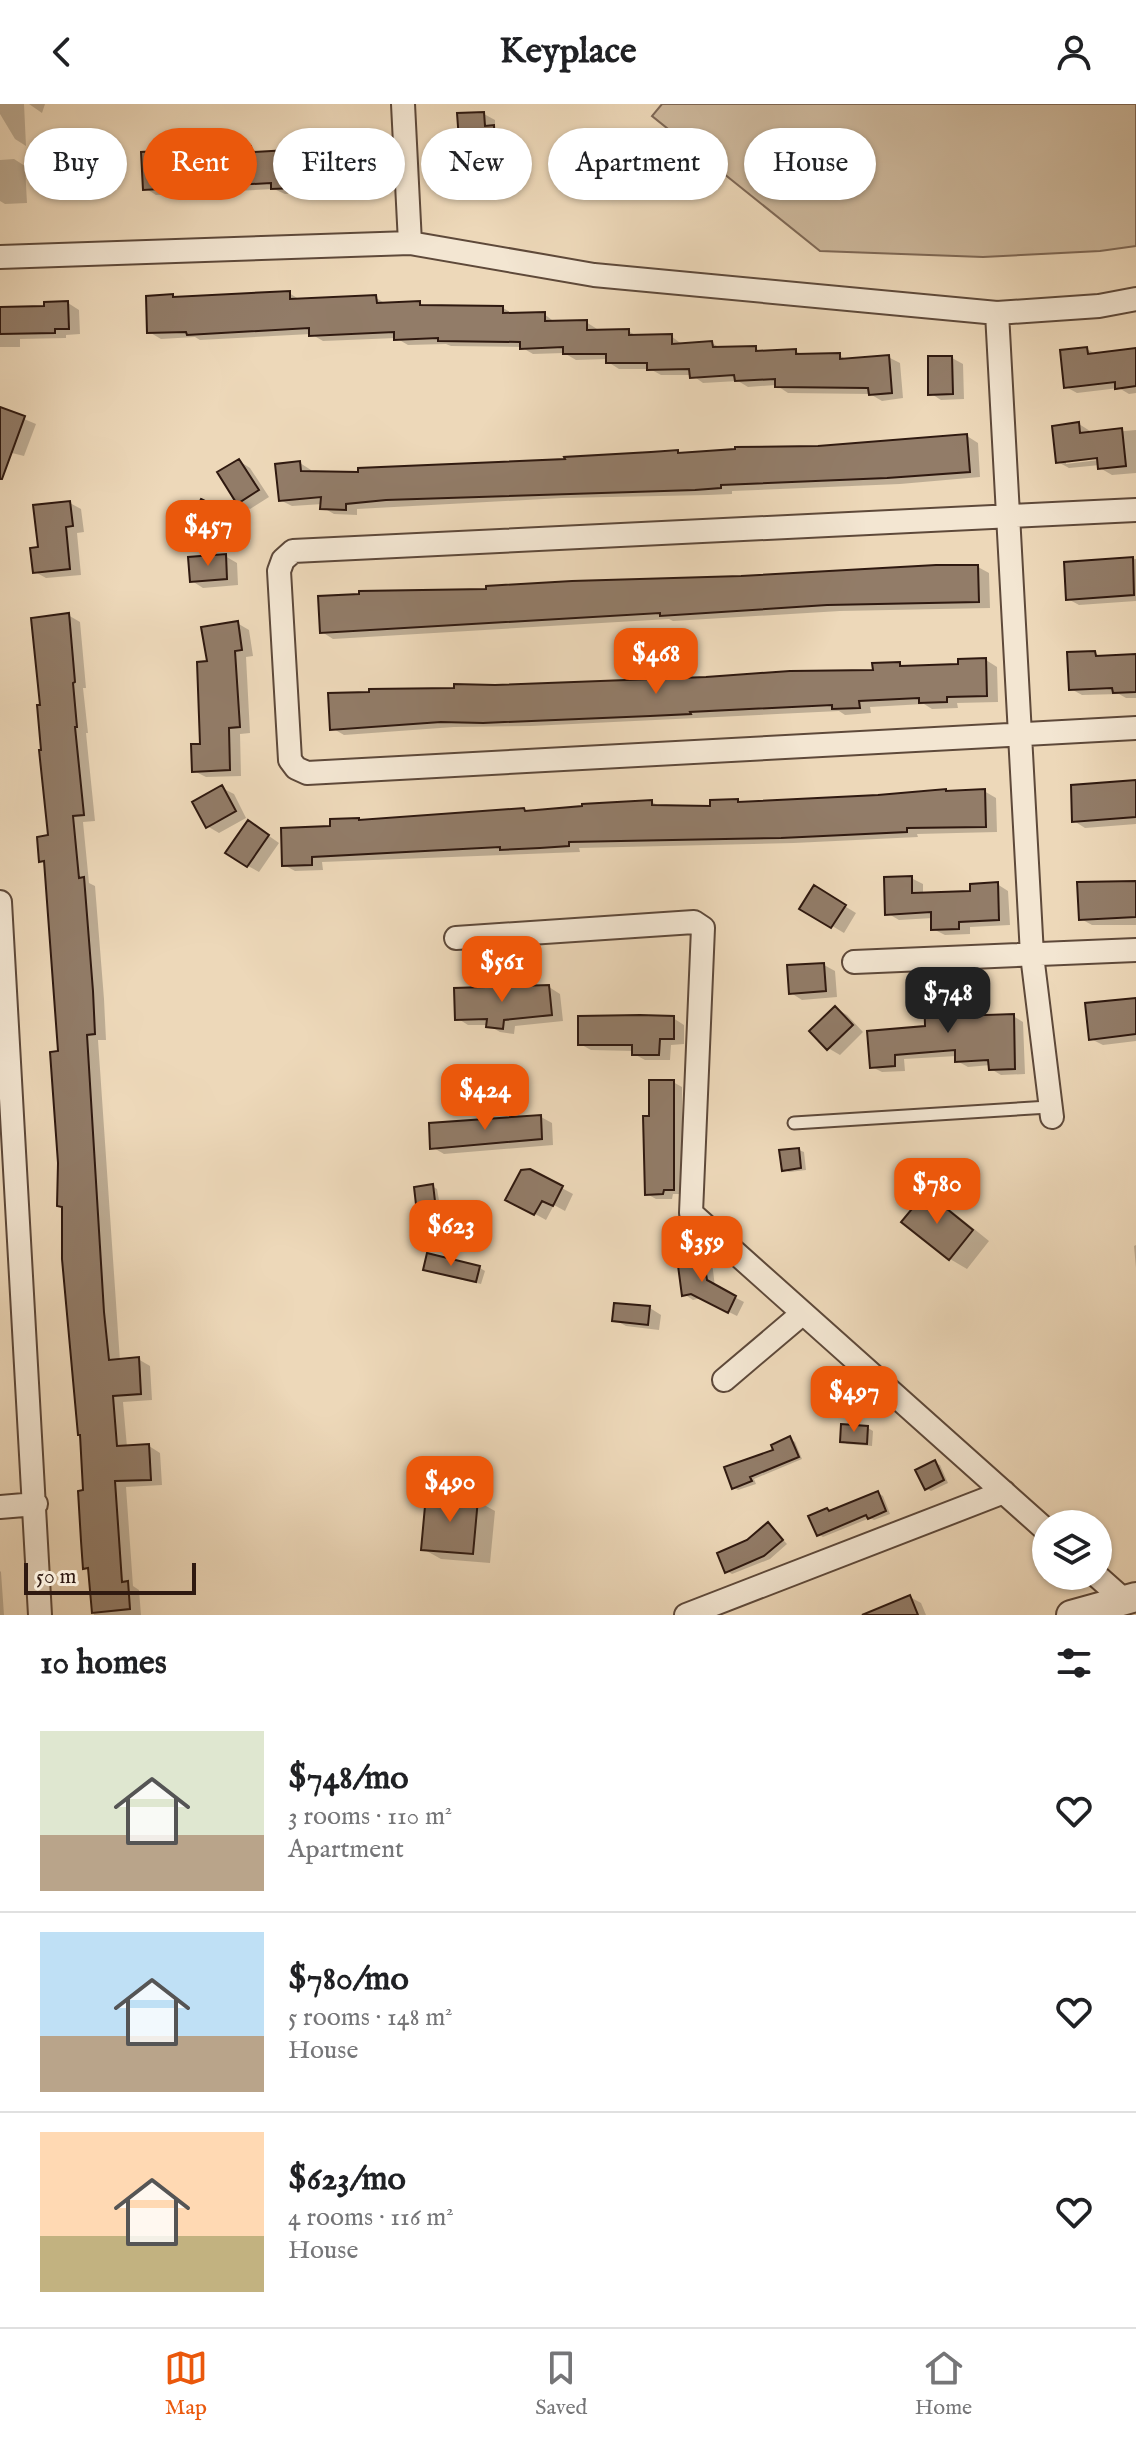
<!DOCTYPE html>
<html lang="en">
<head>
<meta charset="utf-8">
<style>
	body { margin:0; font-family:"IM FELL English",serif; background:#f2f2f2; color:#202124; height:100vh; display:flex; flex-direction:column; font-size:30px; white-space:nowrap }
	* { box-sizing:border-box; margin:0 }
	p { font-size:26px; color:#757577 }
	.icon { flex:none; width:44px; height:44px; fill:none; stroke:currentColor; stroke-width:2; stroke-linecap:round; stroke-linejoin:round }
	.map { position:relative; height:1511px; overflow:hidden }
	.details { display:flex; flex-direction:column; background:#fff; flex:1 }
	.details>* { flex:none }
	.banner { position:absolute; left:24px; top:24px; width:1088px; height:72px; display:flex; gap:16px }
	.fabs { position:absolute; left:1032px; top:1406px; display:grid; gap:16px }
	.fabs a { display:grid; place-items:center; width:80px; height:80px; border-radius:50%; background:#fff; box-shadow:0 2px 6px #0004; font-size:40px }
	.scale { position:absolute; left:24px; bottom:20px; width:172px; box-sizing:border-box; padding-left:8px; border:4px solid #2f1910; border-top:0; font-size:22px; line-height:28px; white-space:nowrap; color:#2f1910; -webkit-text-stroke:6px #f3e6d2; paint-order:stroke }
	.price { position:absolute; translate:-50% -68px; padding:0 18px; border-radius:16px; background:#ea580c; color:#fff; font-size:26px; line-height:52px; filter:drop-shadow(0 2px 4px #0008) }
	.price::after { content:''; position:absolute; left:50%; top:48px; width:24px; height:18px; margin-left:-12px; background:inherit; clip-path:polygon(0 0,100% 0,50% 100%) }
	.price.active { background:#222; color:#fff }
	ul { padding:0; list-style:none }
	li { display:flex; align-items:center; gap:24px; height:200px; padding:0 40px }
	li+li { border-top:2px solid #e0e0e0 }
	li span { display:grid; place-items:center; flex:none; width:224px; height:160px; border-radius:0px; color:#555 }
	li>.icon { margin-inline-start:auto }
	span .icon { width:96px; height:96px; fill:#fffc; stroke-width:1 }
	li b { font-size:34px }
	h2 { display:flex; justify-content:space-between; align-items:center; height:96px; padding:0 40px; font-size:34px }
	.pill { padding:0 28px; border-radius:36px; background:#fff; box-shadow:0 2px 6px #0004; font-size:28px; line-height:72px }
	.pill.active { background:#ea580c; color:#fff }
	header { display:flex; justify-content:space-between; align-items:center; height:104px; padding:0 40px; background:#fff; font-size:36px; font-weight:800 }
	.dock { display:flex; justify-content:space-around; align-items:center; height:112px; border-top:2px solid #e0e0e0; background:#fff; font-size:22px; color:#757577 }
	.dock a { display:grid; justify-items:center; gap:4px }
	.dock .active { color:#ea580c }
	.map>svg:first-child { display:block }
	.green { fill:#cdb89c; stroke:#7e6856; stroke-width:2 }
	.shadow { fill:#0003; fill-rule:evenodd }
	.building { fill:#927c68; stroke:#2f1910; stroke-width:2 }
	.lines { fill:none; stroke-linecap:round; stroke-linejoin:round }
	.service-casing { stroke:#5e493a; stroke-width:15 }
	.minor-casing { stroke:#5e493a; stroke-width:26 }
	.tertiary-casing { stroke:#5e493a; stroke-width:32 }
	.service { stroke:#f3e6d2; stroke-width:11 }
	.minor { stroke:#f3e6d2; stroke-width:22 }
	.tertiary { stroke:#f3e6d2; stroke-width:28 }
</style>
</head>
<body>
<header><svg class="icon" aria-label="back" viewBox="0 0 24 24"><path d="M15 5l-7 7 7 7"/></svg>Keyplace<svg class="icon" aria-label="person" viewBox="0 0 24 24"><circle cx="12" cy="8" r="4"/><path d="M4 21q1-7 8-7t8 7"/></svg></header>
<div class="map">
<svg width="1136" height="1511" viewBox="0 0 1136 1511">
	<rect width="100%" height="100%" fill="#edd8b9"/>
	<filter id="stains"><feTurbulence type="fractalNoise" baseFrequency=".0025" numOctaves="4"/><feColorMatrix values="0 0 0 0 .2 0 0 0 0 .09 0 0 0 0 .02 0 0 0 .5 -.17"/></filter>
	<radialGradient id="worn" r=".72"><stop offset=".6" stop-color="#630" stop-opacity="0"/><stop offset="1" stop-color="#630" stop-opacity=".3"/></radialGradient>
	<!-- green -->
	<path class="green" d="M 662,0 L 1136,0 L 1136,142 L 1100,147 L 983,153 L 820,147 L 652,12 Z"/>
	<!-- shadow -->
	<path class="shadow" d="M 0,0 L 24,0 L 26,42 L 15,35 L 0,10 Z
		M 29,0 L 45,0 L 42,9 Z
		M 484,10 L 495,16 L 495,24 L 505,30 L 508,81 L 475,82 L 464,76 Z
		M 373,42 L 384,49 L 386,84 L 309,86 L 309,89 L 285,90 L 274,85 L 156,91 L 145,84 L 251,44 L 260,50 Z
		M 73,50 L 85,57 L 86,94 L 67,95 L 55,89 Z
		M 14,55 L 25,62 L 27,99 L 5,100 L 0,97 L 0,56 Z
		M 289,189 L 302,197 L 376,194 L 388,201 L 419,199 L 427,203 L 503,204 L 515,211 L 544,210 L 556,219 L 586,218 L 597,225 L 598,227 L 628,227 L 639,233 L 671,232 L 683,241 L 712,239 L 722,245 L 755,244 L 763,249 L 796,247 L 804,252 L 839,251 L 849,257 L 888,253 L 900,259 L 903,294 L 882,297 L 870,290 L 788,289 L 776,281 L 748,283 L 738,277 L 703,279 L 692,271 L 661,271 L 650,265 L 619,265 L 608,258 L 608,255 L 576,256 L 564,249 L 533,250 L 521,243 L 451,242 L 446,240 L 408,241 L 396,234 L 323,237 L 311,230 L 200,236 L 195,233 L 161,235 L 149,228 L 172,192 L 177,195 Z
		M 68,199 L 79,206 L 80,230 L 66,231 L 66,234 L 20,235 L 20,243 L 0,243 L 0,204 L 46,204 Z
		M 1087,245 L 1097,251 L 1136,245 L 1136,289 L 1129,290 L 1119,284 L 1077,289 L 1066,283 Z
		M 952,254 L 963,260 L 964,295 L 941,296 L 930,289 Z
		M 0,305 L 36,320 L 24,352 L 0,346 Z
		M 1079,320 L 1090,327 L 1091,330 L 1136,326 L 1136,369 L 1112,371 L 1100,364 L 1100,361 L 1069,364 L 1058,358 ZM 1107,351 L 1107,355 L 1066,360 L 1066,356 Z
		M 967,332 L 978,339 L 980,373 L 900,380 L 732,387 L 732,390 L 708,391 L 562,394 L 357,405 L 357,411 L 334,410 L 322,403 L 323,400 L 292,402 L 280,396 L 300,359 L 311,366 L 312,369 L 360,370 L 678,348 L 682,351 L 818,344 Z
		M 239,357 L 250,364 L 269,393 L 250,405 L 238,399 Z
		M 70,399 L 81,405 L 84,428 L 77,429 L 81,471 L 46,474 L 35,468 L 40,445 Z
		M 234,414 L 245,420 L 235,440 L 204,423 Z
		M 225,452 L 237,459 L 238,481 L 203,484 L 192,477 Z
		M 1136,455 L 1136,497 L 1079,501 L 1068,495 L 1066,460 Z
		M 978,463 L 989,469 L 990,504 L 840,507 L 673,517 L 669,515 L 333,535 L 322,528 L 684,477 Z
		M 68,511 L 80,518 L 86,584 L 83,584 L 88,629 L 86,629 L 95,717 L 83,718 L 89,779 L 95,782 L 104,895 L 106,936 L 98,936 L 120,1257 L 138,1255 L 150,1262 L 152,1296 L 123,1298 L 127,1343 L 149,1342 L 160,1349 L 162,1381 L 126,1383 L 133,1482 L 139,1486 L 141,1511 L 94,1511 L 91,1467 L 85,1464 L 85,1388 L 64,1105 L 59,1101 L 60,949 L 46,760 L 41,757 L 51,733 L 42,603 Z
		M 237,519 L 249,526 L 253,552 L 246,553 L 250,629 L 240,630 L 241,672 L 206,673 L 194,667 Z
		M 1095,549 L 1102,554 L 1136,552 L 1136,594 L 1126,594 L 1119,590 L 1082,591 L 1071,585 Z
		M 986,556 L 997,563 L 998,598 L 957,599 L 958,604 L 932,605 L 924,600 L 870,603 L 871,609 L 845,611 L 839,607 L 531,622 L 454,623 L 344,631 L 332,624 L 495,583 L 875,568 L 900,560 L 908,564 L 960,561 Z
		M 1136,678 L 1136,720 L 1085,724 L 1074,717 Z
		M 222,684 L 234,690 L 246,714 L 219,729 L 207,722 Z
		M 984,687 L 996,694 L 997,728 L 917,730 L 918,733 L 794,739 L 579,744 L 580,748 L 322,758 L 323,766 L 295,767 L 284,761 L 332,724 L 358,716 L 362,718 L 524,706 L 529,709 L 652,698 L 661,703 L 712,704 L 737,697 L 741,700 Z
		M 259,725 L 279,739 L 259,768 L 248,762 Z
		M 911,774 L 923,780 L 923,790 L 972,789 L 997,780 L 1008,787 L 1010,821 L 970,823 L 970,830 L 945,831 L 933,825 L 933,814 L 899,816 L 887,809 Z
		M 1136,779 L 1136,821 L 1092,821 L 1081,815 Z
		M 815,784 L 856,809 L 844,829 L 802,804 Z
		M 824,861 L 835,867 L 837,893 L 802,896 L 791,889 Z
		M 549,883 L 560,890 L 563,917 L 515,922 L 514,930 L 500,928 L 488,921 L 468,921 L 457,914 Z
		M 955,884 L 965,890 L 966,913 L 1013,912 L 1023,918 L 1025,970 L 1001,971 L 991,965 L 991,961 L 968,963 L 957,957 L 957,952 L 904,955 L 905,967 L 882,968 L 872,963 L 927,924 Z
		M 1136,898 L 1136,937 L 1103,941 L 1091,935 Z
		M 835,904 L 847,911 L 863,928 L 840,951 L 828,944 Z
		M 673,914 L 684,921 L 684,940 L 671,941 L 670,956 L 645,956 L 634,950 L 634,947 L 591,946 L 580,940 Z
		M 673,978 L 682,983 L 682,1090 L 673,1090 L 672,1095 L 656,1095 L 647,1090 L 651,1014 Z
		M 541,1013 L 552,1019 L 553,1041 L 444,1050 L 432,1043 Z
		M 799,1046 L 804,1048 L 806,1066 L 789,1068 L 783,1065 Z
		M 530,1067 L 573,1090 L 565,1107 L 554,1101 L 546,1116 L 508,1095 Z
		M 432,1082 L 437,1085 L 441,1108 L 424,1110 L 419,1108 Z
		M 926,1090 L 943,1100 L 989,1137 L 967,1165 L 950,1155 Z
		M 1136,1141 L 1136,1164 L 1134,1142 Z
		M 429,1152 L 480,1164 L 485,1167 L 481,1180 L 430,1168 L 425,1165 Z
		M 703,1153 L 712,1158 L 715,1183 L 744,1198 L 737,1212 L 701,1194 L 693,1196 L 684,1190 Z
		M 650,1204 L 661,1211 L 659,1226 L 626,1222 L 615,1216 Z
		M 834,1284 L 839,1287 L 846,1305 L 830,1311 L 824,1309 Z
		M 868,1324 L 873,1327 L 872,1342 L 847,1340 L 842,1337 Z
		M 790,1335 L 795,1338 L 802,1355 L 754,1375 L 756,1380 L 738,1386 L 733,1383 Z
		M 935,1359 L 940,1361 L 948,1379 L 931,1387 L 926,1384 Z
		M 878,1389 L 883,1392 L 890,1410 L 874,1416 L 870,1414 L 823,1433 L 818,1430 L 831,1408 Z
		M 477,1397 L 495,1407 L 490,1459 L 441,1455 L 423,1445 Z
		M 768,1420 L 787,1440 L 770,1455 L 732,1470 L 727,1467 L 748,1438 Z
		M 0,1467 L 1,1468 L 4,1511 L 0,1511 Z
		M 910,1493 L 921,1499 L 926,1511 L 896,1511 Z"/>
	<!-- building -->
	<path class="building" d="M 484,8 L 485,22 L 494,21 L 497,75 L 462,77 L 457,9 Z
		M 373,40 L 375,78 L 298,81 L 298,84 L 271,85 L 271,79 L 143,86 L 141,48 L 251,42 L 252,48 L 306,45 L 306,42 Z
		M 74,48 L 75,89 L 53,90 L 52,49 Z
		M 290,187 L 290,195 L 376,191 L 377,199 L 420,197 L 420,201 L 503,202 L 503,209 L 545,208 L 545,217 L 587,216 L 587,226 L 629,225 L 629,231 L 672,230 L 672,240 L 712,237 L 713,243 L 756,242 L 756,247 L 796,245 L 796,250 L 840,249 L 840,255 L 889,251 L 892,289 L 869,291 L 868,284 L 775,283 L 775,275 L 735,277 L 734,271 L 690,274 L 689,265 L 647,266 L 647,259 L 606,259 L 606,250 L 563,250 L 563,243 L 520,245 L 520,238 L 438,237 L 438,234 L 394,236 L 394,228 L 309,232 L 309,224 L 187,231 L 186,228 L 147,229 L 146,192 L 173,190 L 173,193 Z
		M 68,197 L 69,225 L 55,225 L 55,229 L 0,230 L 0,203 L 44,202 L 44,198 Z
		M 1087,243 L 1088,250 L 1136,244 L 1136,282 L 1115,285 L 1115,278 L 1064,284 L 1060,246 Z
		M 928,252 L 952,252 L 953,290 L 928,291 Z
		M 0,303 L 25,312 L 2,375 L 0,375 Z
		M 1079,318 L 1080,329 L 1122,324 L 1126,362 L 1098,365 L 1097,354 L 1056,359 L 1052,322 Z
		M 967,330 L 970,368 L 887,374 L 721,381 L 721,384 L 695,386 L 386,396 L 346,400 L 346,406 L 320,405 L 321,393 L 279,397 L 275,360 L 300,357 L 301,367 L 358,368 L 358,364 L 565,355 L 564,353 L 651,348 L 678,346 L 678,349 L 735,345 L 735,343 L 818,342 Z
		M 239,355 L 259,386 L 237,400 L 217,368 Z
		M 201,395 L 235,412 L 223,435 L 190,418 Z
		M 70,397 L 73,422 L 66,423 L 70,465 L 33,469 L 30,444 L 38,443 L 33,401 Z
		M 226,450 L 227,475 L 190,478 L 188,453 Z
		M 1133,453 L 1134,491 L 1066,496 L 1064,458 Z
		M 936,461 L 978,461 L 979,498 L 827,501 L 660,512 L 660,509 L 320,529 L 318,492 L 359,490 L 359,487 L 486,485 L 486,482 L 572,477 L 741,472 Z
		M 69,509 L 75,578 L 73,579 L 77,623 L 75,623 L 84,711 L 73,712 L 79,774 L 84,773 L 93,887 L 95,930 L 87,931 L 104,1208 L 109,1256 L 139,1253 L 141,1290 L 113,1292 L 117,1342 L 149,1340 L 151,1376 L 115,1377 L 122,1478 L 128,1477 L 130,1505 L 92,1509 L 88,1464 L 83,1465 L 81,1437 L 78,1387 L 83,1386 L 80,1331 L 78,1331 L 62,1155 L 62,1103 L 57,1102 L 58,1059 L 50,948 L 58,947 L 44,757 L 39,758 L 37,733 L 48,731 L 39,646 L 41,646 L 37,601 L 40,601 L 31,514 Z
		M 238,517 L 242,546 L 235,547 L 240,623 L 229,624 L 230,666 L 192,668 L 191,640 L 200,640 L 197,558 L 207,557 L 201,523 Z
		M 1095,547 L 1096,552 L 1136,550 L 1136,588 L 1113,589 L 1112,584 L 1069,586 L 1067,548 Z
		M 986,554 L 987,592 L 947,593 L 947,598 L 919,599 L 919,594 L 859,597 L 860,604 L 832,605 L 832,601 L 690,608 L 691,610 L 650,612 L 483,619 L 441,618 L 330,626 L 328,589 L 369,588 L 369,585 L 454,584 L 454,580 L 495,581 L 706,573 L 790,567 L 873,566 L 872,559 L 900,558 L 900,562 L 958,560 L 958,555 Z
		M 1136,676 L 1136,713 L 1072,718 L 1071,681 Z
		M 222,681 L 236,707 L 206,724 L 192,698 Z
		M 946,685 L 946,687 L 985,685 L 986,723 L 907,724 L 907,728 L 781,734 L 569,738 L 569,742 L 540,744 L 500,746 L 500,743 L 312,753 L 312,761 L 282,762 L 281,724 L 330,722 L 330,715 L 359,714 L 359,716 L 524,704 L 525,707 L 582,702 L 582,700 L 652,696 L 652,701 L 710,702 L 710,696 L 738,695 L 738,698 L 878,691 Z
		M 248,716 L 269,731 L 247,763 L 225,749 Z
		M 912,772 L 912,789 L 970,787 L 970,780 L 998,778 L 999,816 L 959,818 L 959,825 L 931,826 L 931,808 L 885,811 L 884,773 Z
		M 1136,777 L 1136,813 L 1079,816 L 1077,778 Z
		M 814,781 L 846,801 L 831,824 L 799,805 Z
		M 824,859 L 826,887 L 789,890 L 787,861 Z
		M 549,881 L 552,911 L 504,916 L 503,925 L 486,923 L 487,915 L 455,916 L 454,884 Z
		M 956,882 L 957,912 L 1014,910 L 1015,965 L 989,966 L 988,956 L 955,958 L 955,946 L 895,951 L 895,962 L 870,964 L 867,927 L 925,922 L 924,884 Z
		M 1136,894 L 1136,930 L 1089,936 L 1085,899 Z
		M 835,902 L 853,921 L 827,946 L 809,927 Z
		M 640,911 L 674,912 L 674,935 L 660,935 L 659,951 L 632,951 L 632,941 L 578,941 L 578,912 Z
		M 649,976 L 674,976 L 674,1086 L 664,1086 L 663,1090 L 645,1091 L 643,1012 L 649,1012 Z
		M 541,1011 L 542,1035 L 430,1045 L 429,1019 Z
		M 799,1044 L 801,1064 L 782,1067 L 779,1046 Z
		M 530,1065 L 563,1082 L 553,1102 L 542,1097 L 534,1111 L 505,1096 L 521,1066 Z
		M 433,1080 L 436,1106 L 417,1109 L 414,1083 Z
		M 926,1088 L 973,1126 L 949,1156 L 901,1118 Z
		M 427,1149 L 480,1162 L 476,1178 L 423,1166 Z
		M 703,1151 L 707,1176 L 736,1192 L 728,1209 L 691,1190 L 682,1192 L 677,1154 Z
		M 614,1199 L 650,1202 L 648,1221 L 612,1217 Z
		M 834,1282 L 842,1302 L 823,1310 L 815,1290 Z
		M 841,1320 L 868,1322 L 867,1340 L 840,1338 Z
		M 790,1332 L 799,1353 L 750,1373 L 752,1377 L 732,1385 L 724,1363 L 773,1346 L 771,1341 Z
		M 935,1356 L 944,1376 L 925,1386 L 915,1366 Z
		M 878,1387 L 886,1407 L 868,1415 L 866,1411 L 817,1432 L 808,1412 L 827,1404 L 829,1407 Z
		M 426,1391 L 478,1395 L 473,1450 L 421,1446 Z
		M 768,1418 L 783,1436 L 764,1452 L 725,1469 L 717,1449 L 747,1436 Z
		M 910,1491 L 918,1511 L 862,1511 Z"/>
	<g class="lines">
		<defs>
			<path id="service" d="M 794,1019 L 1049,1003"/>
			<path id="minor" d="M 403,0 L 410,139
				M 0,153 L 410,139 L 594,171 L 997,209 L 1099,202 L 1136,195
				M 997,209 L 1032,851 L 1052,1013
				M 1136,406 L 293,447 L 283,456 L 279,467 L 290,656 L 296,664 L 307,669 L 1136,624
				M 0,798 L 40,1511
				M 456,834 L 694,818 L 703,824 L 691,1109 L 1046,1426
				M 854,858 L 1136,846
				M 724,1276 L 803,1209
				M 0,1403 L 36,1400
				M 1097,1472 L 1124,1496
				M 686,1511 L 1004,1388"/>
			<path id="tertiary" d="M 1071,1511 L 1136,1493"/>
		</defs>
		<!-- service casing -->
		<use href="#service" class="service-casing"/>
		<!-- minor casing -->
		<use href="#minor" class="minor-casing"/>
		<!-- tertiary casing -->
		<use href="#tertiary" class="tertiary-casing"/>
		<!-- service -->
		<use href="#service" class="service"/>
		<!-- minor -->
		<use href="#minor" class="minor"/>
		<!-- tertiary -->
		<use href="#tertiary" class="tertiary"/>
	</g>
	<rect width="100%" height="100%" filter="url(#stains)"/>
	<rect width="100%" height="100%" fill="url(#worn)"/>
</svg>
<div class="fabs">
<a><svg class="icon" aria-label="layers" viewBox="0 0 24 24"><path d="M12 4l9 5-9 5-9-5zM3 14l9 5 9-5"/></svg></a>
</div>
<div class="scale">50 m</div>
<b class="price" style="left:208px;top:464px">$457</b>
<b class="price" style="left:656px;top:592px">$468</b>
<b class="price" style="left:502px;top:900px">$561</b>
<b class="price active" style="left:948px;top:931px">$748</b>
<b class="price" style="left:485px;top:1028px">$424</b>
<b class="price" style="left:937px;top:1122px">$780</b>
<b class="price" style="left:451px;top:1164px">$623</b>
<b class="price" style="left:702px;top:1180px">$359</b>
<b class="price" style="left:854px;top:1330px">$497</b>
<b class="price" style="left:450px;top:1420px">$490</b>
<div class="banner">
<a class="pill">Buy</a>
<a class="pill active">Rent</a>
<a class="pill">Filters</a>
<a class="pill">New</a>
<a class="pill">Apartment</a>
<a class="pill">House</a>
</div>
</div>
<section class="details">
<h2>10 homes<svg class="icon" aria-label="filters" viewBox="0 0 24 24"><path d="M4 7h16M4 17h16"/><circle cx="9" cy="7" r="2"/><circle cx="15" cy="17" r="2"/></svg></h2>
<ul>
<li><span style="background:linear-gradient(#dfe7d0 65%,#b9a48a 0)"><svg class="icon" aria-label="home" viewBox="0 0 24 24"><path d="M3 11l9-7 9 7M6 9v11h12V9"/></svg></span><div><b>$748/mo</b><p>3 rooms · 110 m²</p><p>Apartment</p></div><svg class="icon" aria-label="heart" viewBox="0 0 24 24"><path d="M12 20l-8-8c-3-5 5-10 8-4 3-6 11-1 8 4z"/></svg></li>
<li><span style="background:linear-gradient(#bfe0f5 65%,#b9a48a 0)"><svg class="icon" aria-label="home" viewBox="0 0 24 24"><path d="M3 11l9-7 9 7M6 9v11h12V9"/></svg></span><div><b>$780/mo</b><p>5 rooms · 148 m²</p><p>House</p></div><svg class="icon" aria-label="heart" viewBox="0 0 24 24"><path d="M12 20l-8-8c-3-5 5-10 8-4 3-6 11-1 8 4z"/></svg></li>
<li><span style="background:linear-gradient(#ffd9b3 65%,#c2b280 0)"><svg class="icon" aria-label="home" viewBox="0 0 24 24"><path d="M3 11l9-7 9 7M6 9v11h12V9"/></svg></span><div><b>$623/mo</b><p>4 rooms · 116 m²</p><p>House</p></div><svg class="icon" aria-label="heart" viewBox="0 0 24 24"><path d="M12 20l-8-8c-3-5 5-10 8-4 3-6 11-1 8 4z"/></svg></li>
</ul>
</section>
<nav class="dock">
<a class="active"><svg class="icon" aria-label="map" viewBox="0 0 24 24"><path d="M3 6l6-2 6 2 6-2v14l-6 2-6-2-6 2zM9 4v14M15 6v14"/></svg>Map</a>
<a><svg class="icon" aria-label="saved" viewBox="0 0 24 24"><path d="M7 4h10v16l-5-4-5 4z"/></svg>Saved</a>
<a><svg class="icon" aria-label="home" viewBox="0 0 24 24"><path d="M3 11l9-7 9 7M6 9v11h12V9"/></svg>Home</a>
</nav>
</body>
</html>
